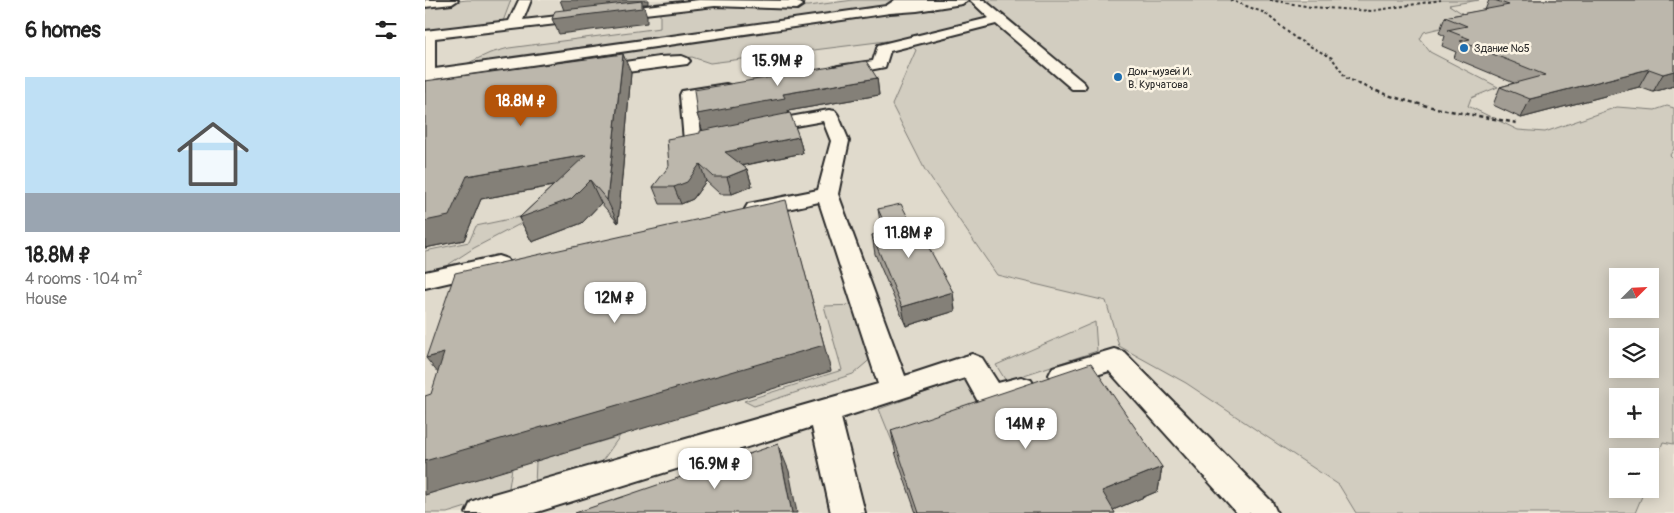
<!DOCTYPE html>
<html lang="en">
<head>
<meta charset="utf-8">
<style>
	body { margin:0; font-family:Pangolin,sans-serif; background:#f6f6f6; color:#222; height:100vh; display:flex; flex-direction:column; font-size:19px; white-space:nowrap }
	* { box-sizing:border-box; margin:0 }
	p { font-size:16px; color:#767676 }
	.icon { flex:none; width:28px; height:28px; fill:none; stroke:currentColor; stroke-width:2; stroke-linecap:round; stroke-linejoin:round }
	.map { position:relative; flex:1; overflow:hidden }
	.drawer { display:flex; flex-direction:column; background:#fff; width:425px }
	.drawer>* { flex:none }
	.needle { width:32px; rotate:66deg }
	.controls { position:absolute; left:1184px; top:268px; display:grid; gap:10px }
	.controls a { display:grid; place-items:center; width:50px; height:50px; border-radius:0px; background:#fff; box-shadow:0 2px 12px #0003; font-size:25px }
	.price { position:absolute; translate:-50% -42px; padding:0 11px; border-radius:10px; background:#fff; color:#222; font-size:16px; line-height:32px; filter:drop-shadow(0 1px 2px #0008) }
	.price::after { content:''; position:absolute; left:50%; top:30px; width:15px; height:11px; margin-left:-8px; background:inherit; clip-path:polygon(0 0,100% 0,50% 100%) }
	.price.selected { background:#b45309; color:#fff }
	ul { padding:0; list-style:none }
	li { display:grid; align-content:center; gap:10px; height:265px; padding:0 25px }
	li span { display:grid; place-items:center; height:155px; border-radius:0px; color:#555 }
	li>.icon { margin-inline-start:auto }
	span .icon { width:90px; height:90px; fill:#fffc; stroke-width:1 }
	li b { font-size:21px }
	h2 { display:flex; justify-content:space-between; align-items:center; height:60px; padding:0 25px; font-size:21px }
	main { display:flex; flex:1; min-height:0 }
	.map>svg:first-child { display:block }
	.built { fill:#e0dacc; fill-rule:evenodd }
	.green { fill:#d2cdc0; stroke:#7e7c76; fill-rule:evenodd }
	.lines { fill:none; stroke-linecap:round; stroke-linejoin:round }
	.minor-casing { stroke:#2b2b2b; stroke-width:4 }
	.path-far1 { stroke:#2b2b2b; stroke-width:2; stroke-dasharray:3 2.5; stroke-linecap:butt }
	.path { stroke:#2b2b2b; stroke-width:2.5; stroke-dasharray:4 3; stroke-linecap:butt }
	.minor { fill:#fcf5e5; fill-rule:evenodd }
	.wall { fill:#a29d94; stroke:#2b2b2b }
	.shaded-wall { fill:#848078; stroke:#2b2b2b }
	.building { fill:#bcb7ac; stroke:#2b2b2b }
	.poi-dot { fill:#1f6fb2; stroke:#fcf5e5; stroke-width:2 }
	.labels { text-anchor:middle; dominant-baseline:central; stroke-width:5; stroke-linejoin:round; paint-order:stroke }
	.far-poi-label { font-size:11px; fill:#2b2b2b; stroke:#fcf5e5; text-anchor:start }
</style>
</head>
<body>
<main>
<section class="drawer">
<h2>6 homes<svg class="icon" aria-label="filters" viewBox="0 0 24 24"><path d="M4 7h16M4 17h16"/><circle cx="9" cy="7" r="2"/><circle cx="15" cy="17" r="2"/></svg></h2>
<ul>
<li><span style="background:linear-gradient(#bfe0f5 75%,#9aa5b1 0)"><svg class="icon" aria-label="home" viewBox="0 0 24 24"><path d="M3 11l9-7 9 7M6 9v11h12V9"/></svg></span><div><b>18.8M ₽</b><p>4 rooms · 104 m²</p><p>House</p></div></li>
</ul>
</section>
<div class="map">
<svg width="1249" height="513" viewBox="0 0 1249 513">
	<rect width="100%" height="100%" fill="#efe9da"/>
	<filter id="ink" filterUnits="userSpaceOnUse"><feTurbulence type="fractalNoise" baseFrequency=".02" numOctaves="2"/><feDisplacementMap in="SourceGraphic" scale="10" xChannelSelector="R" yChannelSelector="G"/><feConvolveMatrix kernelMatrix="1 2 1 2 8 2 1 2 1" color-interpolation-filters="sRGB"/></filter>
	<g filter="url(#ink)">
		<!-- built -->
		<path class="built" d="M 0,0 L 1244,0 L 1249,2 L 1249,513 L 0,513 ZM 1192,276 L 1225,276 L 1225,309 L 1192,309 ZM 1192,336 L 1225,336 L 1225,369 L 1192,369 ZM 1192,396 L 1225,396 L 1225,429 L 1192,429 ZM 1192,456 L 1225,456 L 1225,489 L 1192,489 Z"/>
		<!-- green -->
		<path class="green" d="M 42,0 L 86,0 L 77,24 L 0,33 L 0,5 Z
			M 428,0 L 1054,0 L 1024,5 L 1048,20 L 999,32 L 995,39 L 1005,52 L 1073,87 L 1046,98 L 1043,106 L 1093,130 L 1120,132 L 1192,107 L 1230,110 L 1242,106 L 1249,108 L 1249,149 L 1245,155 L 1249,159 L 1249,444 L 1238,442 L 1225,476 L 1225,456 L 1192,456 L 1192,489 L 1220,489 L 1210,513 L 931,513 L 914,485 L 761,383 L 694,346 L 681,301 L 572,275 L 500,170 L 467,105 L 491,50 L 482,42 L 461,41 L 285,63 L 267,57 L 9,87 L 15,76 L 65,53 L 84,48 L 235,28 L 235,12 L 299,4 L 384,6 ZM 1192,276 L 1225,276 L 1225,309 L 1192,309 ZM 1192,336 L 1225,336 L 1225,369 L 1192,369 ZM 1192,396 L 1225,396 L 1225,429 L 1192,429 Z
			M 118,212 L 49,248 L 15,270 L 0,272 L 0,251 L 44,242 L 51,226 Z
			M 432,305 L 448,357 L 428,374 L 329,406 L 319,401 L 417,370 L 399,306 Z
			M 670,322 L 672,351 L 581,381 L 571,365 Z
			M 540,378 L 558,412 L 469,446 L 454,409 Z
			M 195,436 L 173,467 L 110,486 L 111,461 Z
			M 87,468 L 83,494 L 22,513 L 0,513 L 0,495 Z"/>
		<g class="lines">
			<defs>
				<path id="minor" d="M 0,0 L 33,0 L 27,4 L 0,7 Z
					M 94,0 L 106,0 L 98,20 L 274,0 L 372,1 L 378,5 L 372,9 L 290,6 L 10,38 L 10,69 L 461,6 L 470,0 L 543,0 L 537,4 L 492,11 L 465,13 L 9,79 L 6,89 L 0,91 L 0,31 L 84,21 Z
					M 545,0 L 559,0 L 659,83 L 661,86 L 659,89 L 647,89 L 571,24 L 465,51 L 460,67 L 413,76 L 407,74 L 405,71 L 407,68 L 413,66 L 448,61 L 453,45 L 564,18 Z
					M 257,56 L 262,58 L 265,61 L 262,64 L 172,76 L 166,74 L 164,71 L 166,68 L 172,66 L 234,57 Z
					M 301,84 L 307,86 L 309,89 L 307,92 L 272,99 L 276,134 L 292,130 L 299,132 L 301,136 L 299,140 C 287,143 273,148 261,145 L 259,141 L 255,95 L 257,91 L 263,90 Z
					M 404,110 L 410,111 L 413,115 L 424,141 L 413,194 L 480,376 L 547,354 L 557,358 L 573,383 L 596,377 L 606,380 L 611,388 L 606,396 L 566,409 L 555,405 L 540,378 L 416,418 L 440,513 L 406,513 L 387,427 L 109,513 L 41,513 L 46,502 L 58,497 L 453,384 L 394,202 L 331,216 L 323,214 L 320,209 L 323,204 L 393,190 L 406,141 L 398,121 L 337,132 L 331,131 L 328,127 L 331,123 Z
					M 73,256 L 82,259 L 85,264 L 82,269 L 0,288 L 0,272 Z
					M 689,349 L 699,352 L 847,502 L 852,513 L 812,513 L 684,371 L 638,386 L 628,383 L 624,375 L 628,367 Z"/>
			</defs>
			<!-- minor casing -->
			<use href="#minor" class="minor-casing"/>
			<!-- path-far1 -->
			<path class="path-far1" d="M 805,0 L 840,13 L 870,38 L 907,58 L 921,78 L 935,84
				M 845,0 L 886,7 L 947,11 L 1016,0"/>
			<!-- path -->
			<path class="path" d="M 932,83 C 982,106 1039,113 1092,123"/>
			<!-- minor -->
			<use href="#minor" class="minor"/>
		</g>
		<!-- wall -->
		<path class="wall" d="M 1064,0 L 1249,0 L 1249,86 L 1228,92 L 1214,87 L 1096,118 L 1068,105 L 1075,87 L 1089,83 L 1029,58 L 1031,52 L 1017,46 L 1020,36 L 1014,33 L 1020,17 L 1060,10 Z
			M 206,73 L 193,223 L 176,203 L 157,223 L 107,242 L 94,218 L 128,186 L 56,199 L 39,240 L 0,248 L 0,81 Z
			M 452,78 L 454,95 L 363,111 L 374,137 L 378,153 L 317,166 L 322,169 L 327,186 L 307,194 L 295,194 L 281,181 L 268,199 L 256,204 L 235,204 L 228,187 L 278,130 L 272,114 Z
			M 453,209 L 487,225 L 528,292 L 530,311 L 481,326 L 450,254 L 447,235 L 458,232 L 456,228 Z
			M 466,430 L 737,467 L 733,491 L 688,510 L 690,513 L 491,513 L 471,455 Z"/>
		<!-- shaded-wall -->
		<path class="shaded-wall" d="M 135,0 L 223,0 L 223,4 L 218,4 L 222,16 L 222,23 L 134,34 L 127,19 L 140,13 Z
			M 198,54 L 206,73 L 193,223 L 182,200 Z
			M 1224,69 L 1214,87 L 1096,118 L 1105,99 Z
			M 1249,71 L 1249,86 L 1228,92 L 1238,74 Z
			M 452,78 L 454,95 L 363,111 L 364,116 L 278,132 L 272,114 L 358,94 Z
			M 374,137 L 378,153 L 305,168 L 300,152 Z
			M 161,155 L 171,178 L 56,199 L 39,240 L 0,248 L 0,221 L 42,176 Z
			M 275,164 L 281,181 L 268,199 L 256,204 L 249,187 Z
			M 322,169 L 327,186 L 307,194 L 302,177 Z
			M 165,180 L 176,203 L 157,223 L 107,242 L 94,218 Z
			M 367,225 L 406,371 L 0,495 L 0,461 Z
			M 528,292 L 530,311 L 481,326 L 477,307 Z
			M 19,353 L 22,384 L 1,358 Z
			M 353,444 L 364,471 L 372,513 L 367,513 Z
			M 737,467 L 733,491 L 681,513 L 677,491 Z"/>
		<!-- building -->
		<path class="building" d="M 1069,0 L 1249,0 L 1249,71 L 1238,74 L 1224,69 L 1105,99 L 1075,87 L 1120,75 L 1035,41 L 1045,39 L 1022,30 L 1042,26 L 1020,17 L 1084,5 Z
			M 217,1 L 217,8 L 127,19 L 130,11 Z
			M 198,54 L 182,200 L 165,180 L 146,199 L 94,218 L 161,155 L 42,176 L 24,216 L 0,221 L 0,81 Z
			M 441,61 L 452,78 L 358,94 L 360,98 L 272,114 L 269,90 Z
			M 365,113 L 374,137 L 300,152 L 322,169 L 302,177 L 289,177 L 275,164 L 262,182 L 249,187 L 228,187 L 244,166 L 242,139 L 275,133 L 275,131 Z
			M 361,200 L 399,345 L 0,461 L 0,396 L 6,394 L 19,353 L 1,358 L 30,273 Z
			M 476,204 L 487,225 L 491,224 L 528,292 L 477,307 L 447,235 L 463,231 L 453,209 Z
			M 666,363 L 737,467 L 677,491 L 690,513 L 494,513 L 466,430 Z
			M 353,444 L 367,513 L 150,513 Z"/>
	</g>
	<!-- markers -->
	<g class="poi-dot">
		<circle cx="1039" cy="48" r="5"/>
		<circle cx="693" cy="77" r="5"/>
	</g>
	<g class="labels">
		<!-- far-poi labels -->
		<g class="far-poi-label">
			<text x="1049" y="48">Здание №5</text>
			<text x="703" y="71">Дом-музей И.<tspan x="703" dy="13">В. Курчатова</tspan></text>
		</g>
	</g>
</svg>
<div class="controls">
<a><svg class="needle" viewBox="-14 -14 28 28"><path d="M0-13l5 13h-10z" fill="#e53935"/><path d="M0 13l5-13h-10z" fill="#767676"/></svg></a>
<a><svg class="icon" aria-label="layers" viewBox="0 0 24 24"><path d="M12 4l9 5-9 5-9-5zM3 14l9 5 9-5"/></svg></a>
<a>+</a>
<a>−</a>
</div>
<b class="price" style="left:353px;top:87px">15.9M ₽</b>
<b class="price selected" style="left:96px;top:127px">18.8M ₽</b>
<b class="price" style="left:484px;top:259px">11.8M ₽</b>
<b class="price" style="left:190px;top:324px">12M ₽</b>
<b class="price" style="left:601px;top:450px">14M ₽</b>
<b class="price" style="left:290px;top:490px">16.9M ₽</b>
</div>
</main>
</body>
</html>
